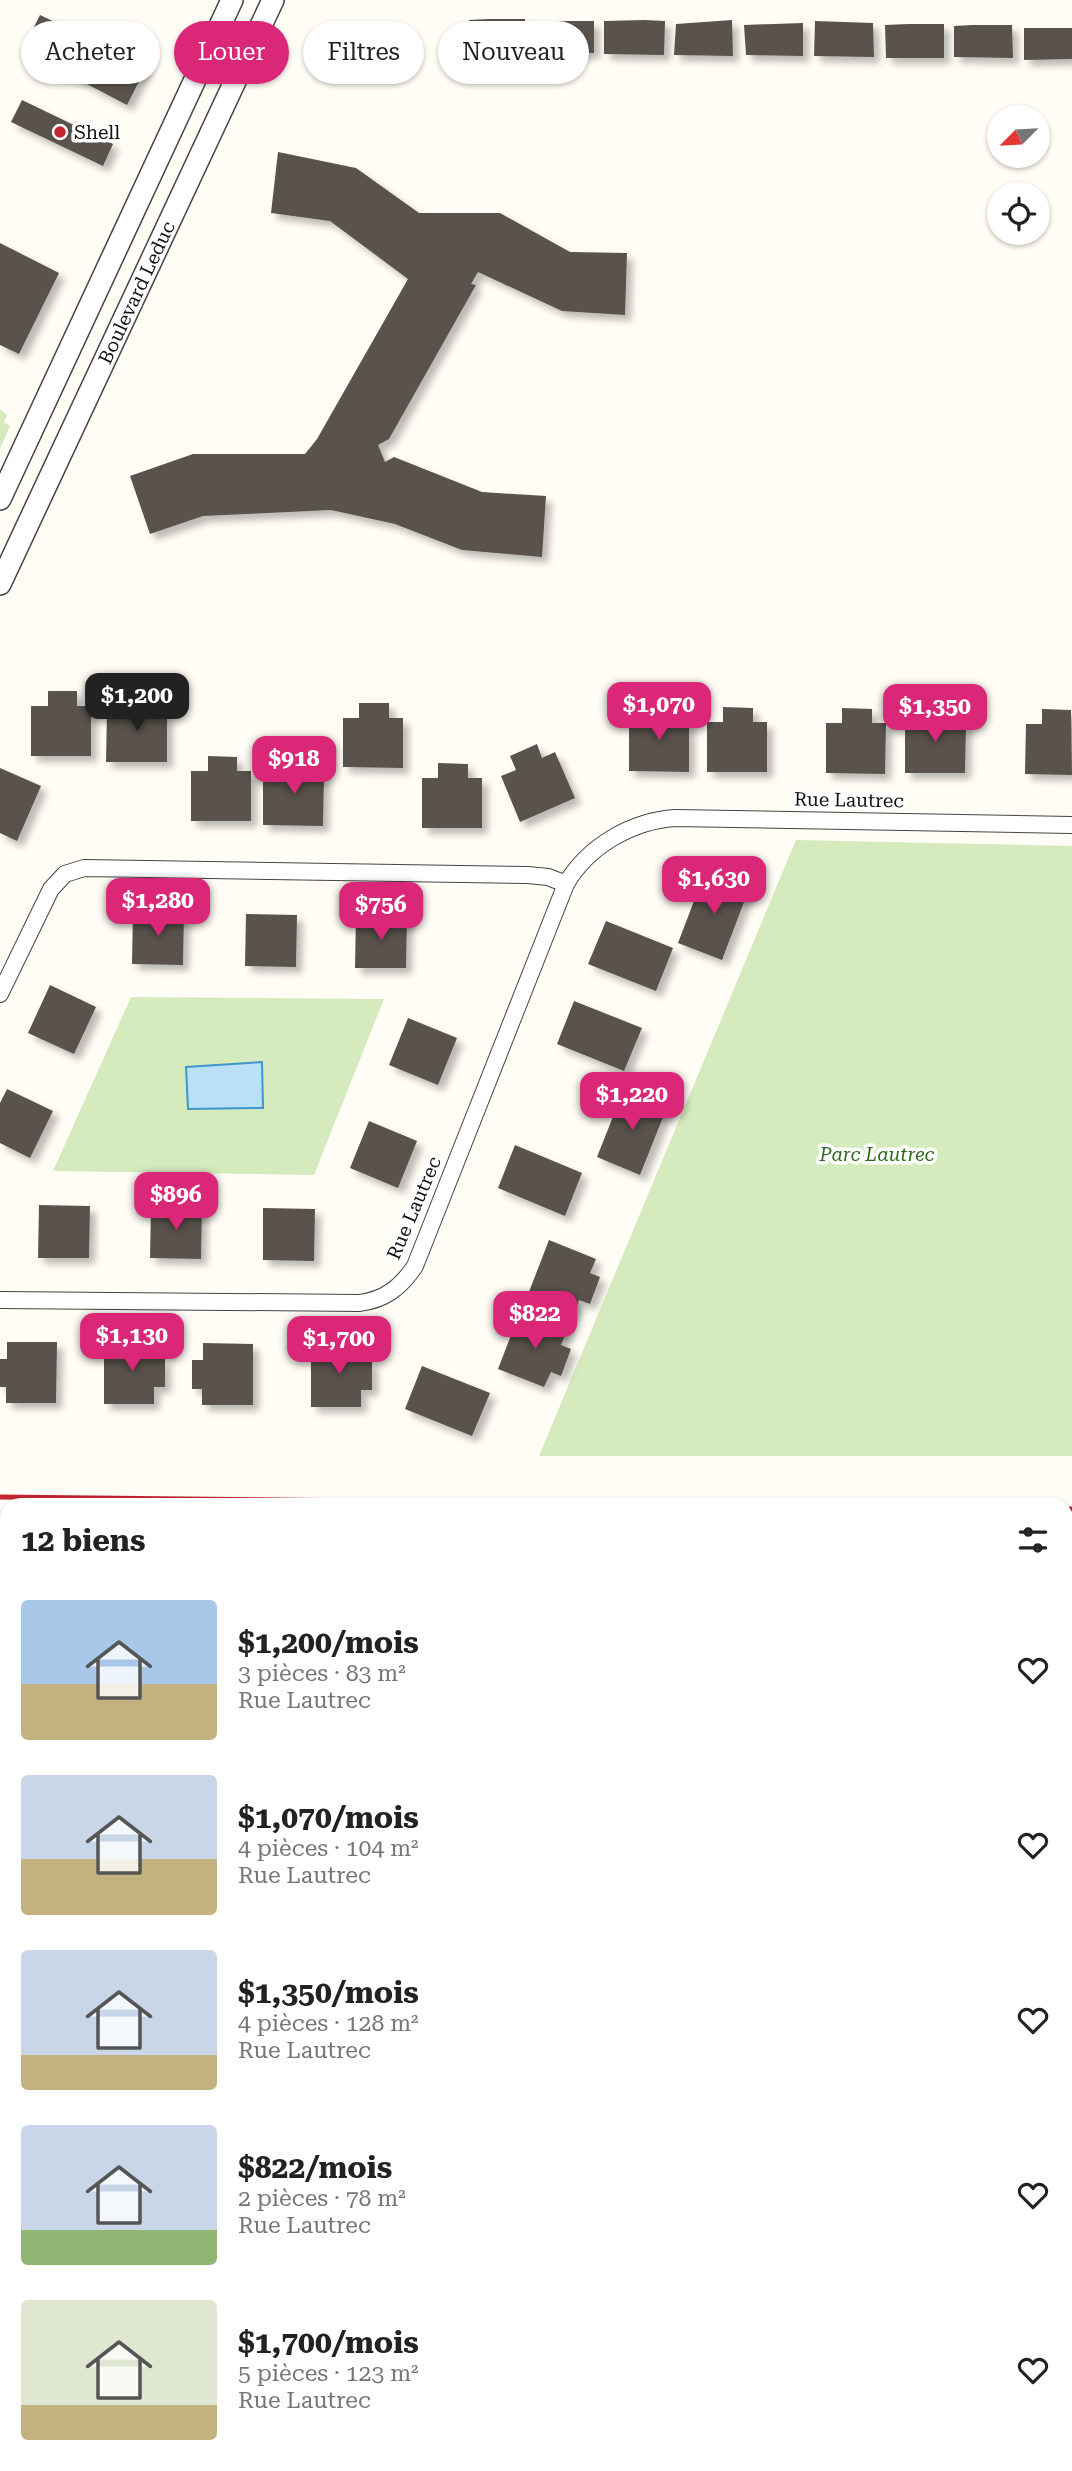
<!DOCTYPE html>
<html lang="fr">
<head>
<meta charset="utf-8">
<style>
	body { margin:0; font-family:"Roboto Serif",serif; background:#f2f2f2; color:#222; height:100vh; display:flex; flex-direction:column; font-size:26px; white-space:nowrap }
	* { box-sizing:border-box; margin:0 }
	p { font-size:23px; color:#767676 }
	.icon { flex:none; width:38px; height:38px; fill:none; stroke:currentColor; stroke-width:2; stroke-linecap:round; stroke-linejoin:round }
	.map { position:relative; flex:1; overflow:hidden }
	.drawer { position:absolute; left:0px; top:1498px; width:1073px; height:973px; display:flex; flex-direction:column; background:#fff; border-radius:21px 21px 0 0; box-shadow:0 2px 5px #0004 }
	.drawer>* { flex:none }
	.banner { position:absolute; left:21px; top:21px; width:700px; height:63px; display:flex; gap:14px }
	.needle { width:46px; rotate:246deg }
	.tools { position:absolute; left:987px; top:105px; display:grid; gap:14px }
	.tools a { display:grid; place-items:center; width:63px; height:63px; border-radius:50%; background:#fff; box-shadow:0 2px 5px #0004; font-size:35px }
	.price { position:absolute; translate:-50% -60px; padding:0 16px; border-radius:14px; background:#db2777; color:#fff; font-size:23px; line-height:46px; filter:drop-shadow(0 2px 4px #0008) }
	.price::after { content:''; position:absolute; left:50%; top:42px; width:21px; height:16px; margin-left:-10px; background:inherit; clip-path:polygon(0 0,100% 0,50% 100%) }
	.price.active { background:#222; color:#fff }
	ul { padding:0; list-style:none }
	li { display:flex; align-items:center; gap:21px; height:175px; padding:0 21px }
	li span { display:grid; place-items:center; flex:none; width:196px; height:140px; border-radius:7px; color:#555 }
	li>.icon { margin-inline-start:auto }
	span .icon { width:84px; height:84px; fill:#fffc; stroke-width:1 }
	li b { font-size:30px }
	h2 { display:flex; justify-content:space-between; align-items:center; height:84px; padding:0 21px; font-size:30px }
	.pill { padding:0 24px; border-radius:32px; background:#fff; box-shadow:0 2px 5px #0004; font-size:24px; line-height:63px }
	.pill.active { background:#db2777; color:#fff }
	.map>svg:first-child { display:block }
	.green { fill:#d5ebbd }
	.water { fill:#b9e0f7; stroke:#3f96cf; stroke-width:2 }
	.building { fill:#5a524d; filter:url(#shadow) }
	.lines { fill:none; stroke-linecap:round; stroke-linejoin:round }
	.minor-casing { stroke:#444; stroke-width:18 }
	.tertiary-casing { stroke:#444; stroke-width:24 }
	.minor { stroke:#fff; stroke-width:16 }
	.tertiary { stroke:#fff; stroke-width:21 }
	.rail { stroke:#c4262e; stroke-width:5 }
	.poi-dot { fill:#c4262e; stroke:#fff; stroke-width:2.5 }
	.labels { text-anchor:middle; dominant-baseline:central; stroke-width:7; stroke-linejoin:round; paint-order:stroke }
	.poi-label { font-size:19px; fill:#111; stroke:#fff; text-anchor:start }
	.street-label { font-size:19px; fill:#111; stroke:#fff }
	.park-label { font-size:19px; font-style:italic; fill:#2f6b1f; stroke:#fff }
</style>
</head>
<body>
<div class="map">
<svg width="1072" height="2471" viewBox="0 0 1072 2471">
	<defs>
		<filter id="shadow"><feDropShadow dx="6" dy="6" stdDeviation="3.5" flood-color="#0004"/></filter>
	</defs>
	<rect width="100%" height="100%" fill="#fffdf5"/>
	<!-- green -->
	<path class="green" d="M 0,409 L 7,415 L 4,422 L 10,426 L 0,449 Z
		M 796,840 L 1072,846 L 1072,1456 L 539,1456 Z
		M 131,997 L 384,999 L 314,1175 L 53,1171 Z"/>
	<!-- water -->
	<path class="water" d="M 262,1062 L 263,1108 L 188,1109 L 186,1067 Z"/>
	<!-- building -->
	<path class="building" d="M 40,15 L 147,66 L 127,105 L 64,72 L 21,53 Z
		M 489,19 L 525,19 L 526,53 L 468,50 L 469,20 Z
		M 644,20 L 665,21 L 664,55 L 604,54 L 604,21 Z
		M 732,20 L 733,56 L 674,55 L 676,24 Z
		M 555,21 L 594,21 L 594,53 L 534,54 L 536,23 Z
		M 815,21 L 873,23 L 874,57 L 814,56 Z
		M 803,23 L 803,56 L 746,55 L 744,25 Z
		M 908,24 L 944,24 L 944,58 L 886,58 L 885,25 Z
		M 973,25 L 1012,25 L 1013,58 L 954,57 L 954,26 Z
		M 1024,28 L 1072,28 L 1072,59 L 1024,60 Z
		M 22,100 L 113,144 L 103,166 L 11,122 Z
		M 278,152 L 356,168 L 419,213 L 500,213 L 570,252 L 627,253 L 625,315 L 562,311 L 478,272 L 471,284 L 476,285 L 389,439 L 378,445 L 385,462 L 394,457 L 482,492 L 546,496 L 542,557 L 462,550 L 395,524 L 331,510 L 203,516 L 150,534 L 130,476 L 193,454 L 305,454 L 317,439 L 408,279 L 330,221 L 271,213 Z
		M 0,243 L 59,273 L 19,354 L 0,345 Z
		M 48,691 L 77,691 L 77,706 L 91,706 L 91,756 L 31,756 L 31,706 L 48,706 Z
		M 123,697 L 153,698 L 153,712 L 167,712 L 167,762 L 106,762 L 107,712 L 123,712 Z
		M 359,703 L 389,703 L 389,718 L 403,718 L 403,768 L 343,767 L 343,718 L 359,718 Z
		M 646,707 L 675,707 L 675,721 L 689,721 L 689,772 L 629,771 L 629,721 L 646,722 Z
		M 723,707 L 753,708 L 753,722 L 767,722 L 767,772 L 707,772 L 707,722 L 723,722 Z
		M 842,708 L 872,709 L 872,723 L 886,723 L 885,774 L 826,773 L 826,723 L 842,723 Z
		M 922,708 L 951,709 L 951,723 L 966,723 L 965,773 L 905,773 L 905,723 L 922,723 Z
		M 1042,709 L 1071,710 L 1072,775 L 1025,774 L 1026,724 L 1042,724 Z
		M 537,744 L 542,758 L 555,752 L 575,798 L 520,822 L 501,776 L 516,770 L 510,756 Z
		M 208,756 L 237,757 L 237,771 L 251,771 L 251,821 L 191,821 L 191,771 L 208,771 Z
		M 280,761 L 309,761 L 309,775 L 324,775 L 323,826 L 263,825 L 263,775 L 280,776 Z
		M 438,763 L 468,764 L 468,778 L 482,778 L 482,828 L 422,828 L 422,778 L 438,778 Z
		M 0,768 L 41,786 L 17,841 L 0,833 Z
		M 705,872 L 749,889 L 722,960 L 678,943 Z
		M 133,912 L 184,912 L 183,965 L 132,964 Z
		M 246,914 L 297,915 L 296,967 L 245,966 Z
		M 356,915 L 407,916 L 406,968 L 355,968 Z
		M 606,921 L 673,948 L 656,991 L 588,964 Z
		M 50,985 L 96,1007 L 74,1054 L 28,1033 Z
		M 574,1001 L 642,1028 L 624,1071 L 557,1044 Z
		M 408,1018 L 457,1038 L 438,1085 L 389,1065 Z
		M 7,1089 L 53,1111 L 30,1158 L 0,1143 L 0,1103 Z
		M 624,1089 L 667,1107 L 640,1175 L 597,1157 Z
		M 369,1121 L 417,1141 L 398,1188 L 350,1168 Z
		M 515,1145 L 582,1173 L 565,1216 L 498,1188 Z
		M 39,1205 L 90,1206 L 89,1258 L 38,1258 Z
		M 151,1206 L 202,1207 L 201,1259 L 150,1258 Z
		M 263,1208 L 315,1209 L 314,1261 L 263,1260 Z
		M 549,1240 L 596,1259 L 590,1273 L 600,1277 L 590,1304 L 579,1300 L 573,1316 L 527,1297 Z
		M 520,1312 L 567,1331 L 561,1345 L 571,1349 L 561,1376 L 551,1372 L 544,1387 L 498,1369 Z
		M 7,1342 L 57,1342 L 56,1403 L 6,1403 L 6,1387 L 0,1387 L 0,1359 L 7,1359 Z
		M 104,1343 L 154,1343 L 154,1359 L 165,1359 L 165,1387 L 154,1387 L 154,1404 L 104,1404 Z
		M 203,1343 L 253,1344 L 253,1405 L 202,1405 L 202,1389 L 192,1389 L 192,1360 L 203,1360 Z
		M 311,1346 L 362,1346 L 361,1361 L 372,1361 L 372,1390 L 361,1390 L 361,1407 L 311,1407 Z
		M 422,1366 L 490,1393 L 472,1436 L 405,1409 Z
		M 0,1632 L 7,1632 L 7,1662 L 0,1662 Z
		M 1066,1755 L 1072,1755 L 1072,1797 L 1066,1797 Z
		M 1072,1813 L 1072,1894 L 1066,1894 L 1066,1814 Z
		M 1066,1916 L 1072,1916 L 1072,1998 L 1066,1998 Z
		M 1066,2039 L 1072,2041 L 1072,2084 L 1066,2082 Z
		M 7,2070 L 7,2106 L 0,2103 L 0,2088 Z
		M 0,2127 L 7,2130 L 7,2166 L 4,2173 L 0,2171 Z
		M 3,2257 L 7,2258 L 7,2299 L 0,2296 L 0,2267 Z
		M 102,2464 L 172,2464 L 174,2465 L 171,2471 L 109,2471 L 100,2467 Z
		M 256,2464 L 290,2464 L 289,2469 L 294,2471 L 254,2471 Z
		M 761,2464 L 800,2464 L 797,2471 L 757,2471 Z
		M 513,2465 L 527,2471 L 510,2471 Z"/>
	<g class="lines">
		<defs>
			<path id="minor" d="M 0,994 L 51,889 L 65,874 L 84,868 L 528,875 L 548,877 L 566,884
				M 0,1300 L 359,1303 C 385,1300 401,1287 415,1266 L 566,884 C 588,846 632,821 675,818 L 1072,825
				M 0,1718 L 7,1719
				M 1066,1730 L 1072,1730
				M 0,1857 L 7,1775
				M 1066,2128 L 1072,2130
				M 1066,2206 L 1072,2190
				M 0,2216 L 7,2219
				M 1066,2379 L 1072,2382
				M 616,2464 L 631,2471
				M 213,2471 L 215,2464
				M 468,2471 L 470,2464"/>
			<g id="tertiary">
				<path d="M 0,499 L 232,0"/>
				<path id="s1" d="M 0,584 L 273,0"/>
			</g>
		</defs>
		<!-- minor casing -->
		<use href="#minor" class="minor-casing"/>
		<!-- tertiary casing -->
		<use href="#tertiary" class="tertiary-casing"/>
		<!-- minor -->
		<use href="#minor" class="minor"/>
		<!-- tertiary -->
		<use href="#tertiary" class="tertiary"/>
		<!-- rail -->
		<path class="rail" d="M 0,1497 L 721,1505
			M 1066,1509 L 1072,1509"/>
	</g>
	<!-- markers -->
	<circle class="poi-dot" cx="60" cy="132" r="7"/>
	<g class="labels">
		<!-- poi labels -->
		<g class="poi-label">
			<text x="74" y="132">Shell</text>
		</g>
		<!-- street labels -->
		<g class="street-label">
			<text stroke="none"><textPath href="#s1" startOffset="322">Boulevard Leduc</textPath></text>
			<text transform="translate(849 800) rotate(1)">Rue Lautrec</text>
			<text transform="translate(414 1208) rotate(-67)">Rue Lautrec</text>
		</g>
		<!-- park labels -->
		<g class="park-label">
			<text x="877" y="1154">Parc Lautrec</text>
		</g>
	</g>
</svg>
<div class="tools">
<a><svg class="needle" viewBox="-14 -14 28 28"><path d="M0-13l5 13h-10z" fill="#e53935"/><path d="M0 13l5-13h-10z" fill="#767676"/></svg></a>
<a><svg class="icon" aria-label="locate" viewBox="0 0 24 24"><circle cx="12" cy="12" r="6"/><path d="M12 2v4M12 18v4M2 12h4M18 12h4"/></svg></a>
</div>
<b class="price active" style="left:137px;top:733px">$1,200</b>
<b class="price" style="left:659px;top:742px">$1,070</b>
<b class="price" style="left:935px;top:744px">$1,350</b>
<b class="price" style="left:294px;top:796px">$918</b>
<b class="price" style="left:714px;top:916px">$1,630</b>
<b class="price" style="left:158px;top:938px">$1,280</b>
<b class="price" style="left:381px;top:942px">$756</b>
<b class="price" style="left:632px;top:1132px">$1,220</b>
<b class="price" style="left:176px;top:1232px">$896</b>
<b class="price" style="left:535px;top:1351px">$822</b>
<b class="price" style="left:132px;top:1373px">$1,130</b>
<b class="price" style="left:339px;top:1376px">$1,700</b>
<div class="banner">
<a class="pill">Acheter</a>
<a class="pill active">Louer</a>
<a class="pill">Filtres</a>
<a class="pill">Nouveau</a>
</div>
<section class="drawer">
<h2>12 biens<svg class="icon" aria-label="filters" viewBox="0 0 24 24"><path d="M4 7h16M4 17h16"/><circle cx="9" cy="7" r="2"/><circle cx="15" cy="17" r="2"/></svg></h2>
<ul>
<li><span style="background:linear-gradient(#a9c7e8 60%,#c2b280 0)"><svg class="icon" aria-label="home" viewBox="0 0 24 24"><path d="M3 11l9-7 9 7M6 9v11h12V9"/></svg></span><div><b>$1,200/mois</b><p>3 pièces · 83 m²</p><p>Rue Lautrec</p></div><svg class="icon" aria-label="heart" viewBox="0 0 24 24"><path d="M12 20l-8-8c-3-5 5-10 8-4 3-6 11-1 8 4z"/></svg></li>
<li><span style="background:linear-gradient(#c9d6e8 60%,#c2b280 0)"><svg class="icon" aria-label="home" viewBox="0 0 24 24"><path d="M3 11l9-7 9 7M6 9v11h12V9"/></svg></span><div><b>$1,070/mois</b><p>4 pièces · 104 m²</p><p>Rue Lautrec</p></div><svg class="icon" aria-label="heart" viewBox="0 0 24 24"><path d="M12 20l-8-8c-3-5 5-10 8-4 3-6 11-1 8 4z"/></svg></li>
<li><span style="background:linear-gradient(#c9d6e8 75%,#c2b280 0)"><svg class="icon" aria-label="home" viewBox="0 0 24 24"><path d="M3 11l9-7 9 7M6 9v11h12V9"/></svg></span><div><b>$1,350/mois</b><p>4 pièces · 128 m²</p><p>Rue Lautrec</p></div><svg class="icon" aria-label="heart" viewBox="0 0 24 24"><path d="M12 20l-8-8c-3-5 5-10 8-4 3-6 11-1 8 4z"/></svg></li>
<li><span style="background:linear-gradient(#c9d6e8 75%,#8fb573 0)"><svg class="icon" aria-label="home" viewBox="0 0 24 24"><path d="M3 11l9-7 9 7M6 9v11h12V9"/></svg></span><div><b>$822/mois</b><p>2 pièces · 78 m²</p><p>Rue Lautrec</p></div><svg class="icon" aria-label="heart" viewBox="0 0 24 24"><path d="M12 20l-8-8c-3-5 5-10 8-4 3-6 11-1 8 4z"/></svg></li>
<li><span style="background:linear-gradient(#dfe7d0 75%,#c2b280 0)"><svg class="icon" aria-label="home" viewBox="0 0 24 24"><path d="M3 11l9-7 9 7M6 9v11h12V9"/></svg></span><div><b>$1,700/mois</b><p>5 pièces · 123 m²</p><p>Rue Lautrec</p></div><svg class="icon" aria-label="heart" viewBox="0 0 24 24"><path d="M12 20l-8-8c-3-5 5-10 8-4 3-6 11-1 8 4z"/></svg></li>
</ul>
</section>
</div>
</body>
</html>
